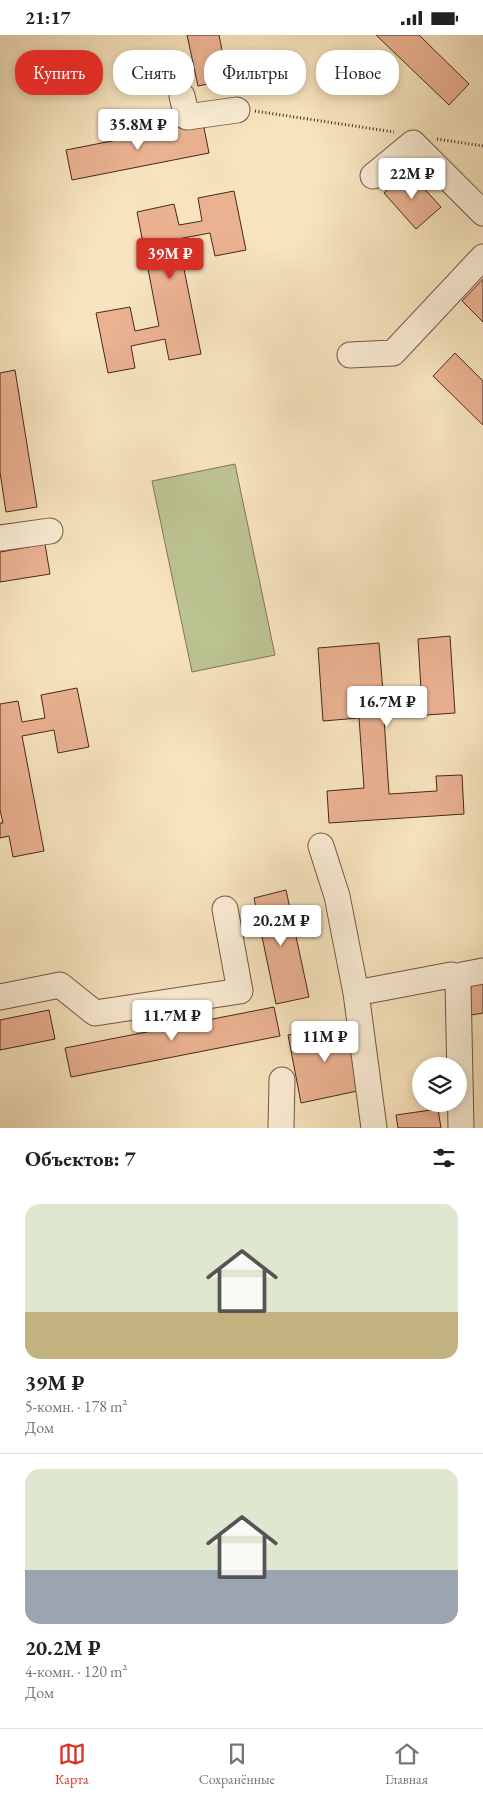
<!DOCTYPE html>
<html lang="ru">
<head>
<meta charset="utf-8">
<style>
	body { margin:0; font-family:"EB Garamond",serif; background:#f6f6f6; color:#222; height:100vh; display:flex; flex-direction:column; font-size:19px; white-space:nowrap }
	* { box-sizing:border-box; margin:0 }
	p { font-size:16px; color:#767676 }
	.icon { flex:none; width:28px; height:28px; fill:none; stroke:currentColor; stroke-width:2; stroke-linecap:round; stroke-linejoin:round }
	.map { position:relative; height:1093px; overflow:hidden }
	.drawer { display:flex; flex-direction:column; background:#fff; flex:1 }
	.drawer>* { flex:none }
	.guide { position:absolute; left:15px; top:15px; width:454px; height:45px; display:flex; gap:10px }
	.buttons { position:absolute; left:412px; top:1022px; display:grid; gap:10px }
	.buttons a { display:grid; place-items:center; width:55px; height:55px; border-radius:50%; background:#fff; box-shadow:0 2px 8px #0003; font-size:25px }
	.price { position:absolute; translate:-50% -42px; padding:0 11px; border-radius:5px; background:#fff; color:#222; font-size:16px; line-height:32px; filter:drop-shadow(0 1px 2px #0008) }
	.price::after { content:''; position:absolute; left:50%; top:30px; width:15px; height:11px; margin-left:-8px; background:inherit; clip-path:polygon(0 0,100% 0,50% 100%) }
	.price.active { background:#d93025; color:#fff }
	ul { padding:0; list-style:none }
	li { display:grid; align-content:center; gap:10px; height:265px; padding:0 25px }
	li+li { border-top:1px solid #e0e0e0 }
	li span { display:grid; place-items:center; height:155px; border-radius:15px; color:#555 }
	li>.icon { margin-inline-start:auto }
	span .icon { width:90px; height:90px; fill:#fffc; stroke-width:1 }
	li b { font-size:21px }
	h2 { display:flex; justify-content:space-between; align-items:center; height:60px; padding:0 25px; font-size:21px }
	.tag { padding:0 18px; border-radius:20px; background:#fff; box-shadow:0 2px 8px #0003; font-size:18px; line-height:45px }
	.tag.active { background:#d93025; color:#fff }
	.status { display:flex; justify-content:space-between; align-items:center; height:35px; padding:0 25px; background:#fff; direction:ltr }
	.status svg { height:14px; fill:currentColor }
	.menu { display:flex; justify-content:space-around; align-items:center; height:70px; border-top:1px solid #e0e0e0; background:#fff; font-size:14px; color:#767676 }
	.menu a { display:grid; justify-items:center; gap:2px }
	.menu .active { color:#d93025 }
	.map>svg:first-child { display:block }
	.green { fill:#bcc492; stroke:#827658 }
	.building { fill:#ebb292; stroke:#47281d }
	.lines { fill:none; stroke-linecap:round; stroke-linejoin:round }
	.minor-casing { stroke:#735745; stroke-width:27 }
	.path { stroke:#47281d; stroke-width:3; stroke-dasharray:1 2.5; stroke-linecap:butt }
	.minor { stroke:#faedd5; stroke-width:25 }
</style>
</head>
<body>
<div class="status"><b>21:17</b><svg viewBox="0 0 49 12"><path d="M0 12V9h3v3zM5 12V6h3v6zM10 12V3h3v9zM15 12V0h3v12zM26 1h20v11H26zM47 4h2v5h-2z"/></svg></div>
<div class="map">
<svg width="483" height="1093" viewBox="0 0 483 1093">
	<rect width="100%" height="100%" fill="#f7e4be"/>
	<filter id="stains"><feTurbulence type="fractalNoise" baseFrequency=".004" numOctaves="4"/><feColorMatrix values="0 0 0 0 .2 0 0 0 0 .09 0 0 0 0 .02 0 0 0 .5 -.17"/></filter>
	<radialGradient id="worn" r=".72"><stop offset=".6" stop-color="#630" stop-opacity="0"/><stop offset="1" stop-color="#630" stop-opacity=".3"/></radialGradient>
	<!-- green -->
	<path class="green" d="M 235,429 L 275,620 L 192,637 L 152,446 Z"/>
	<!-- building -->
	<path class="building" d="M 187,0 L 219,0 L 228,45 L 198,51 Z
		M 376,0 L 419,0 L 469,49 L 449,70 Z
		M 203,88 L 209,118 L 72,145 L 66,115 Z
		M 408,136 L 441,172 L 416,194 L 384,158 Z
		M 234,156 L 246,215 L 215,221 L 210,198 L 178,204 L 201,319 L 169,325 L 165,304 L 131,311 L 135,333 L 108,338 L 96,278 L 130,272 L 135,296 L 159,291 L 137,177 L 174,169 L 179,190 L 202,186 L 198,163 Z
		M 483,244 L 483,287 L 462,266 Z
		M 455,318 L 483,346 L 483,390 L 433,341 Z
		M 15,335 L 37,472 L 6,477 L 0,437 L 0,338 Z
		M 45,509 L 50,539 L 0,547 L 0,517 Z
		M 450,601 L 455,678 L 384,683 L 389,759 L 437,756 L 436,741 L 462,740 L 464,779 L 329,788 L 327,756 L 364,753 L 359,683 L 323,686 L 318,613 L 379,608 L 383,657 L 421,654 L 418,604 Z
		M 77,653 L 89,712 L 58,718 L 54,695 L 22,701 L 44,816 L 13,822 L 9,801 L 0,803 L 0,788 L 3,788 L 0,775 L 0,669 L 18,666 L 22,687 L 45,683 L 41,660 Z
		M 286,855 L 309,962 L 276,969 L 254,863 Z
		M 483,944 L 483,978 L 471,980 L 465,948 Z
		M 274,972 L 280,1001 L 71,1042 L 65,1013 Z
		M 49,975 L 55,1004 L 0,1015 L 0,985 Z
		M 348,987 L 362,1055 L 301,1068 L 288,1000 Z
		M 438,1074 L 441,1093 L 398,1093 L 396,1080 Z"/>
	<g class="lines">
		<defs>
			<path id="minor" d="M 182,61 L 187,82 L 237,75
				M 373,141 L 413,108 L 483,178
				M 350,320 L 393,318 L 483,222
				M 0,503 L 50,496
				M 321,811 L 337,861 L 356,958 L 374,1093
				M 356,958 L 451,940 L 458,948
				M 0,962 L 60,950 L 95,978 L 240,956 L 225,874
				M 281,1093 L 282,1045
				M 461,1093 L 458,948 L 462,940 L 483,936"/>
		</defs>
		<!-- minor casing -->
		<use href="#minor" class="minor-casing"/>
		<!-- path -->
		<path class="path" d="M 255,76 L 394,97
			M 437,104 L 483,111"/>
		<!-- minor -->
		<use href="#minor" class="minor"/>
	</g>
	<rect width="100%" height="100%" filter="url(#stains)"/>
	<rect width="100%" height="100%" fill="url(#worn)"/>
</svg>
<div class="buttons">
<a><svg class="icon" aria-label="layers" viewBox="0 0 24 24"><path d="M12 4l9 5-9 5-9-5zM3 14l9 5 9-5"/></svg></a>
</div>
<b class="price" style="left:138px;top:116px">35.8M ₽</b>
<b class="price" style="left:412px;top:165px">22M ₽</b>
<b class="price active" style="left:170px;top:245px">39M ₽</b>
<b class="price" style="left:387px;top:693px">16.7M ₽</b>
<b class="price" style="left:281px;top:912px">20.2M ₽</b>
<b class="price" style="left:172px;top:1007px">11.7M ₽</b>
<b class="price" style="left:325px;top:1028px">11M ₽</b>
<div class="guide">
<a class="tag active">Купить</a>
<a class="tag">Снять</a>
<a class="tag">Фильтры</a>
<a class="tag">Новое</a>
</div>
</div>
<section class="drawer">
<h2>Объектов: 7<svg class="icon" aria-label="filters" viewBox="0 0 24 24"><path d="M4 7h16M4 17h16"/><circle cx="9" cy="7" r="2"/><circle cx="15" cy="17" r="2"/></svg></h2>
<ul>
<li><span style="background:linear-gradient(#dfe7d0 70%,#c2b280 0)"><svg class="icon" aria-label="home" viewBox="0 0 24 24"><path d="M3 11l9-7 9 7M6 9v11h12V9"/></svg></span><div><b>39M ₽</b><p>5-комн. · 178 m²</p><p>Дом</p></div></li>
<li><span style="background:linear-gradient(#dfe7d0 65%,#9aa5b1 0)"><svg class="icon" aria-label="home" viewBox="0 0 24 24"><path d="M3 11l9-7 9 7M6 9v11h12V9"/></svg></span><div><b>20.2M ₽</b><p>4-комн. · 120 m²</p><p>Дом</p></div></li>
</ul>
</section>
<nav class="menu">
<a class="active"><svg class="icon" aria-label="map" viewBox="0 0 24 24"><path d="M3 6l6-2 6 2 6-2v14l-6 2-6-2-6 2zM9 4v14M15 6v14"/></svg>Карта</a>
<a><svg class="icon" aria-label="saved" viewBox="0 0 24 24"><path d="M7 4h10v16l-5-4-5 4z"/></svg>Сохранённые</a>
<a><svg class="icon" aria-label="home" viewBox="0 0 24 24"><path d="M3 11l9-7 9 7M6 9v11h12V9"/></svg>Главная</a>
</nav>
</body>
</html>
